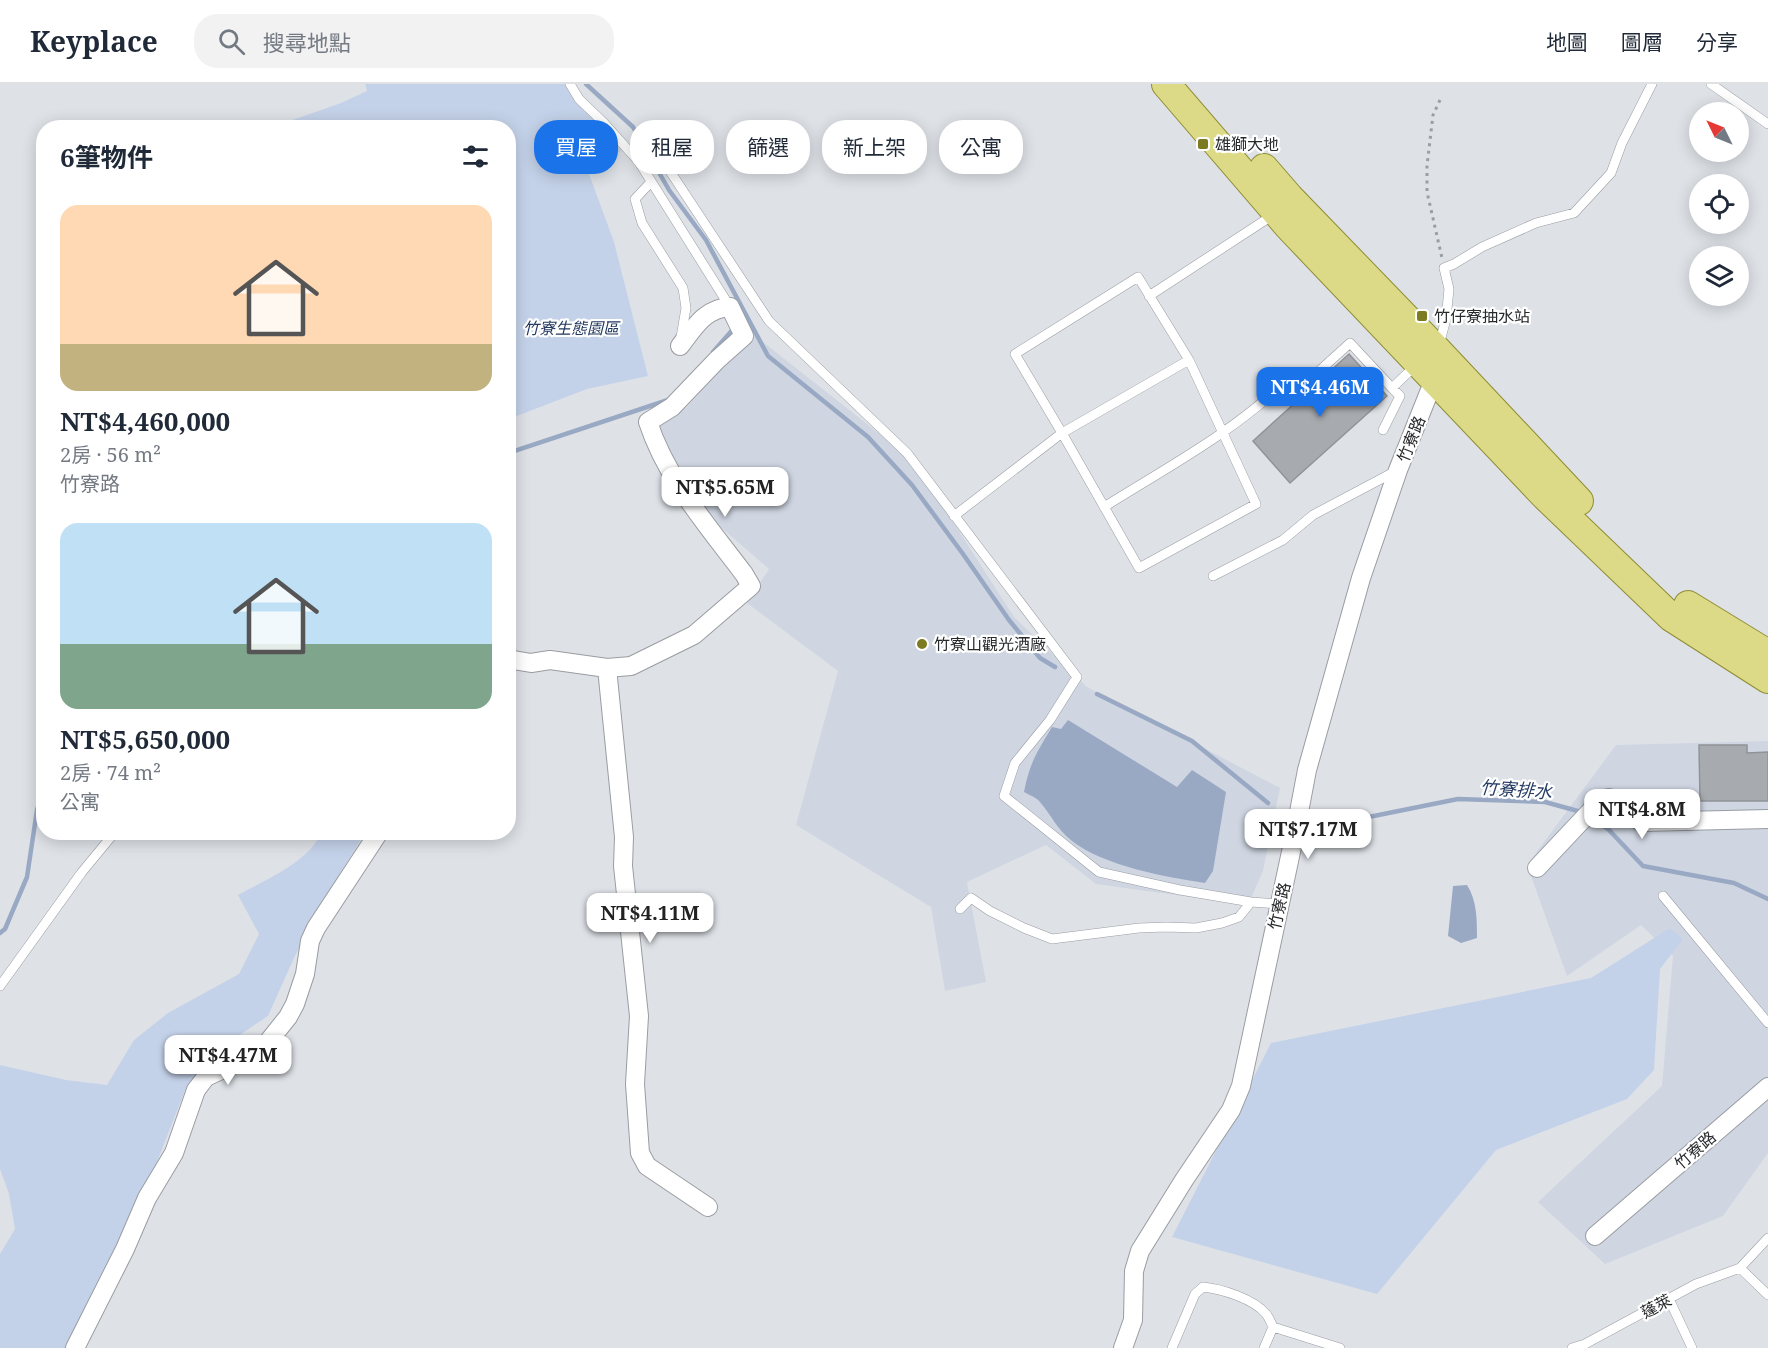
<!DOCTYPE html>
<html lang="zh-TW">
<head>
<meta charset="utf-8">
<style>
	body { margin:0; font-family:"Noto Serif","Noto Sans TC",serif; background:#f2f2f3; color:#1f2937; height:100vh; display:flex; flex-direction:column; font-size:22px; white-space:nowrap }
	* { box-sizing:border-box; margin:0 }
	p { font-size:20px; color:#747a83 }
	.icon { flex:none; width:33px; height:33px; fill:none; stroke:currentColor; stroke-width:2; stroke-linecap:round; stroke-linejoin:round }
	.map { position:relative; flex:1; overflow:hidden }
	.side { position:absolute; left:36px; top:36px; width:480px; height:720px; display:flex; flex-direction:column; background:#fff; border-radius:24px; box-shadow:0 3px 15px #0003 }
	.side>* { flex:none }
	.top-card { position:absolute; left:534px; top:36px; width:570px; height:54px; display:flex; gap:12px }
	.needle { width:39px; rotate:313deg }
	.tools { position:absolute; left:1689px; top:18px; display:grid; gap:12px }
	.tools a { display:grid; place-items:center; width:60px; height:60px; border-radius:50%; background:#fff; box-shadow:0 3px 15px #0003; font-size:30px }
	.price { position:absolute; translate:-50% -51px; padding:0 14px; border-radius:12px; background:#fff; color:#222; font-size:20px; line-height:39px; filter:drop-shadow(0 2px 3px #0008) }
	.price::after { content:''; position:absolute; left:50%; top:36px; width:18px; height:14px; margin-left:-9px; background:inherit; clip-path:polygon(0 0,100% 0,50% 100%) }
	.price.current { background:#1a73e8; color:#fff }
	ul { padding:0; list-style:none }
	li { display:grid; align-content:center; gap:12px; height:318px; padding:0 24px }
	li span { display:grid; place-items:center; height:186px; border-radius:18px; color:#555 }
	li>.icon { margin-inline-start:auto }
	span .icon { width:108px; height:108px; fill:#fffc; stroke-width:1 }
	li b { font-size:26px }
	h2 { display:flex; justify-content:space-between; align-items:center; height:72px; padding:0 24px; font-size:26px }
	.chip { padding:0 21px; border-radius:24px; background:#fff; box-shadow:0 3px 15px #0003; font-size:21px; line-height:54px }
	.chip.current { background:#1a73e8; color:#fff }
	header { display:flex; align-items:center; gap:36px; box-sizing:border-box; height:84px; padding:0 30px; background:#fff; border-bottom:2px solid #e0e1e3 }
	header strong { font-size:28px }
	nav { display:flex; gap:33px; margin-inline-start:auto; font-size:21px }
	.search { width:420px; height:54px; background:#f2f2f3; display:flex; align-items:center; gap:15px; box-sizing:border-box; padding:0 21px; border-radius:24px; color:#747a83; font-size:22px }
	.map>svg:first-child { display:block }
	.built { fill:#cfd6e2 }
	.green { fill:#c4d2e9 }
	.water { fill:#99a9c4 }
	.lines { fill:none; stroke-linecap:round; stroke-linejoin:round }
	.stream { stroke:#99a9c4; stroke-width:4.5 }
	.building { fill:#a7aaaf; stroke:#909398; stroke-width:1.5 }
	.service-casing { stroke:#999ca1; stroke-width:10 }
	.minor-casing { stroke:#999ca1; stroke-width:20 }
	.primary-casing { stroke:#8e8c33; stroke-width:30 }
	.path { stroke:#9a9ea2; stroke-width:3; stroke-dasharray:3 4.5; stroke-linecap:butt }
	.service { stroke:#fff; stroke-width:9 }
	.minor { stroke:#fff; stroke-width:18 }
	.primary { stroke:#ddda87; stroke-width:28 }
	.poi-dot { fill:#7d7b22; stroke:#fff; stroke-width:2 }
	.labels { text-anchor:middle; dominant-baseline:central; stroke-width:4.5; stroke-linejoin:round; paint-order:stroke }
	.poi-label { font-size:16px; fill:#27292b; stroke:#fff; text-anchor:start }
	.park-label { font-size:16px; font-style:italic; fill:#22385e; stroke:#fff }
	.street-label { font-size:16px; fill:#27292b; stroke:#fff }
	.water-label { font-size:18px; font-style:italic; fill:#273e65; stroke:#fff }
</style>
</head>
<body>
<header>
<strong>Keyplace</strong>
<div class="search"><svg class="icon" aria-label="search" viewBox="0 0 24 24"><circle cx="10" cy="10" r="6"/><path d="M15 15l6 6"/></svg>搜尋地點</div>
<nav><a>地圖</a><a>圖層</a><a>分享</a></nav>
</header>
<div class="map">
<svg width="1768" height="1264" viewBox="0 0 1768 1264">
	<rect width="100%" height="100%" fill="#dee2e7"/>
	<!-- built -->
	<path class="built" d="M 754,251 L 914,377 L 1014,533 L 1087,603 L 1280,704 L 1263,787 L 1248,821 L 1096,800 L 1046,761 L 967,798 L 986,898 L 945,907 L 931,823 L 796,741 L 838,587 L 747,519 L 769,485 L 685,412 L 651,333 L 686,324 Z
		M 1768,657 L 1768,1069 L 1723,1132 L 1605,1180 L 1538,1118 L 1662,1002 L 1673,872 L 1641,841 L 1567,892 L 1527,781 L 1616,661 Z"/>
	<!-- green -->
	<path class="green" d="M 365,0 L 570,0 L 604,39 L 621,67 L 588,87 L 614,158 L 648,292 L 587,305 L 509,335 L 508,44 L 270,44 L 341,19 L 367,7 Z
		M 321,749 L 365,749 L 329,807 L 294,874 L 268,932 L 229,958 L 186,1004 L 146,1106 L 78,1264 L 0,1264 L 0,1170 L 15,1145 L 9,1110 L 0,1085 L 0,981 L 66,996 L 107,1001 L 134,956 L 168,929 L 239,890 L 259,850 L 238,811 C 265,796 309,778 321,749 Z
		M 1670,844 L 1683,855 L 1660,885 L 1654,986 L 1627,1015 L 1496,1066 L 1377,1210 L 1172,1153 L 1271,959 L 1591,894 Z"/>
	<!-- water -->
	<path class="water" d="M 1068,636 L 1177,703 L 1192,686 L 1226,708 L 1213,787 L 1205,799 C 1166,793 1104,782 1072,757 C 1056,744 1052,732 1040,718 C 1036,713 1029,711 1024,708 C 1030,678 1037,668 1052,643 L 1061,645 Z
		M 1467,801 C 1477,817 1477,835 1477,854 L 1461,859 L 1448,852 L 1453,802 Z"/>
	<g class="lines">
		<!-- stream -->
		<path class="stream" d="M 586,0 L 633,43 L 669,106 L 706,156 L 768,272 L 868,353 L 912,401 L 963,470 L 1009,536 L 1040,574 L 1055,583
			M 713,268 L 735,243
			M 508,369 L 668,316
			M 1097,610 L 1192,657 L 1268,719
			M 1310,734 L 1344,738 L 1458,715 L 1545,718 L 1585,729
			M 1592,734 L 1609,746 L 1643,782 L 1734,799 L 1768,815
			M 0,849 L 5,845 L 27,793 L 37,726 L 44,705"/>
	</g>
	<!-- building -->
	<path class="building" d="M 1349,270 L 1387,312 L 1290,399 L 1253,357 Z
		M 1699,661 L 1747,661 L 1747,669 L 1768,668 L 1768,717 L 1700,717 Z"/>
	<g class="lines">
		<defs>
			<path id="service" d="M 570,0 L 579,15 L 604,39 L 639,78 L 730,223
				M 1711,0 L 1768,40
				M 656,66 L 769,237 L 907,369 L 1077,593 L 1050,636 L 1015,679 L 1004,712 L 1099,788 L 1180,806 L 1251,818 L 1279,820
				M 651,98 L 635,115 L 642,139 L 683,204 L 686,224 L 681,253
				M 1138,193 L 1189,276 L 1256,420 L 1139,484 L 1062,349 L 1015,270 Z
				M 1149,212 L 1273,131
				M 1439,261 L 1446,235 L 1449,205 L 1444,184 L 1454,180 L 1482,163 L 1536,139 L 1574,129 L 1611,89 L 1622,59 L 1652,0
				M 1297,307 L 1350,259 L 1392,304 L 1416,281
				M 1383,346 L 1400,312 L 1392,304
				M 1104,423 C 1166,384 1234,348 1287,296
				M 954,432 L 1062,349 L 1189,276
				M 1213,492 L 1283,456 L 1313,431 L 1396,387
				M 1663,812 L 1768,939
				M 960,825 L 971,814 L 990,827 L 1024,844 L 1052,855 L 1139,844 L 1166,843 L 1196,844 L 1222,839 L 1239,833 L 1251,818
				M 0,902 L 82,788 L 115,748
				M 1740,1184 L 1768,1211
				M 1669,1215 L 1692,1264
				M 1172,1264 L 1195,1210 L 1203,1203 C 1222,1205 1254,1215 1266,1230 C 1269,1233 1271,1239 1273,1243 L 1340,1264
				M 1264,1264 L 1273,1243
				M 1572,1264 L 1585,1260 L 1696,1200 L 1740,1184 L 1768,1154"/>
			<path id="minor" d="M 508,575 L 531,579 L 550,576 L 607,584 L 631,582 L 694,551 L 751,502 L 744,490 C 708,442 667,396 648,338 L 672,323 L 717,276 L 744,252 L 730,223 C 705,224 694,244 680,262
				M 607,584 L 624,753 L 623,782 L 639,932 L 635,1000 L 640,1069 L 647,1082 L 708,1123
				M 1537,784 L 1601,716 L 1609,714 L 1641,738 L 1768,735
				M 1595,1152 L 1768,1003
				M 75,1264 L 125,1165 L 147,1114 L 174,1069 L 196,1006 L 206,993 L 247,974 L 268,958 L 288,933 L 295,920 L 305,890 L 310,857 L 316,844 L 379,748
				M 1123,1264 L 1133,1236 L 1134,1187 L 1140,1167 L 1184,1096 L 1231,1026 L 1241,1002 L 1295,749 L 1307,686 L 1361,494 L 1398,386 L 1434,296 L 1435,287"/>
			<path id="primary" d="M 1166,0 L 1289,143 L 1545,412 L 1671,533 L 1768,595
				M 1264,84 L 1290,114 L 1437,266 L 1579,417
				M 1688,521 L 1768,570"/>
		</defs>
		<!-- service casing -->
		<use href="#service" class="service-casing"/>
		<!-- minor casing -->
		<use href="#minor" class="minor-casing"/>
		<!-- primary casing -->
		<use href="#primary" class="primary-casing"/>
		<!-- path -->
		<path class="path" d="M 1440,16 L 1433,31 L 1427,82 L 1427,108 L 1442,174"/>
		<!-- service -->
		<use href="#service" class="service"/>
		<!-- minor -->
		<use href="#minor" class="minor"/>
		<!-- primary -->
		<use href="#primary" class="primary"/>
	</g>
	<!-- markers -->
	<g class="poi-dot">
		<rect x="1197" y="54" width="12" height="12" rx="3"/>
		<rect x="1416" y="226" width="12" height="12" rx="3"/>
		<circle cx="922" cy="560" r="6"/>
	</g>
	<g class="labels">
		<!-- poi labels -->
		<g class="poi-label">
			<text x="1215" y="60">雄獅大地</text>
			<text x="1434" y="232">竹仔寮抽水站</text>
			<text x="934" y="560">竹寮山觀光酒廠</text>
		</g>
		<!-- park labels -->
		<g class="park-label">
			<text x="571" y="244">竹寮生態園區</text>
		</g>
		<!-- street labels -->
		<g class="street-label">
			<text transform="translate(1411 355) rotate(-68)">竹寮路</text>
			<text transform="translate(1279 822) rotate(-77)">竹寮路</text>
			<text transform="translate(1695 1066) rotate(-41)">竹寮路</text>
			<text transform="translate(1656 1222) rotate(-28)">蓬萊</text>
		</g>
		<!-- water labels -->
		<g class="water-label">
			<text transform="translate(1516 705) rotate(4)">竹寮排水</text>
		</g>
	</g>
</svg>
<div class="tools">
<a><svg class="needle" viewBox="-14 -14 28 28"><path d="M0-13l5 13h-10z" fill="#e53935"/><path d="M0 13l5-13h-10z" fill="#747a83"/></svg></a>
<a><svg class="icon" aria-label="locate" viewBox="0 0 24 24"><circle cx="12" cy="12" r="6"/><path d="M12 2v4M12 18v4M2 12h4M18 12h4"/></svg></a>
<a><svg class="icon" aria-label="layers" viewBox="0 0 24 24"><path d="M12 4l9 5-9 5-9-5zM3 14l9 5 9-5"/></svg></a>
</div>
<b class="price current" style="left:1320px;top:334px">NT$4.46M</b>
<b class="price" style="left:725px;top:434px">NT$5.65M</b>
<b class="price" style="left:1642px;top:756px">NT$4.8M</b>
<b class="price" style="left:1308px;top:776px">NT$7.17M</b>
<b class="price" style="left:650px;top:860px">NT$4.11M</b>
<b class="price" style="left:228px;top:1002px">NT$4.47M</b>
<div class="top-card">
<a class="chip current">買屋</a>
<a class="chip">租屋</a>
<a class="chip">篩選</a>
<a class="chip">新上架</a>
<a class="chip">公寓</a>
</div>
<section class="side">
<h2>6筆物件<svg class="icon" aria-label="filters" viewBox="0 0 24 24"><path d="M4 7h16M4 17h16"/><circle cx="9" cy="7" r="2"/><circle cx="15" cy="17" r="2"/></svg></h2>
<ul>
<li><span style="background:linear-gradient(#ffd9b3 75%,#c2b280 0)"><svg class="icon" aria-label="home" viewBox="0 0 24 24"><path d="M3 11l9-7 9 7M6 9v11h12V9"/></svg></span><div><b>NT$4,460,000</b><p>2房 · 56 m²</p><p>竹寮路</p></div></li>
<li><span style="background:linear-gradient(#bfe0f5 65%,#7fa58c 0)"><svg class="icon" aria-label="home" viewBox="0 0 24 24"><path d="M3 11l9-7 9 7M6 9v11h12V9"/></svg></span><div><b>NT$5,650,000</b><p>2房 · 74 m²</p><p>公寓</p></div></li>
</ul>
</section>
</div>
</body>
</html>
